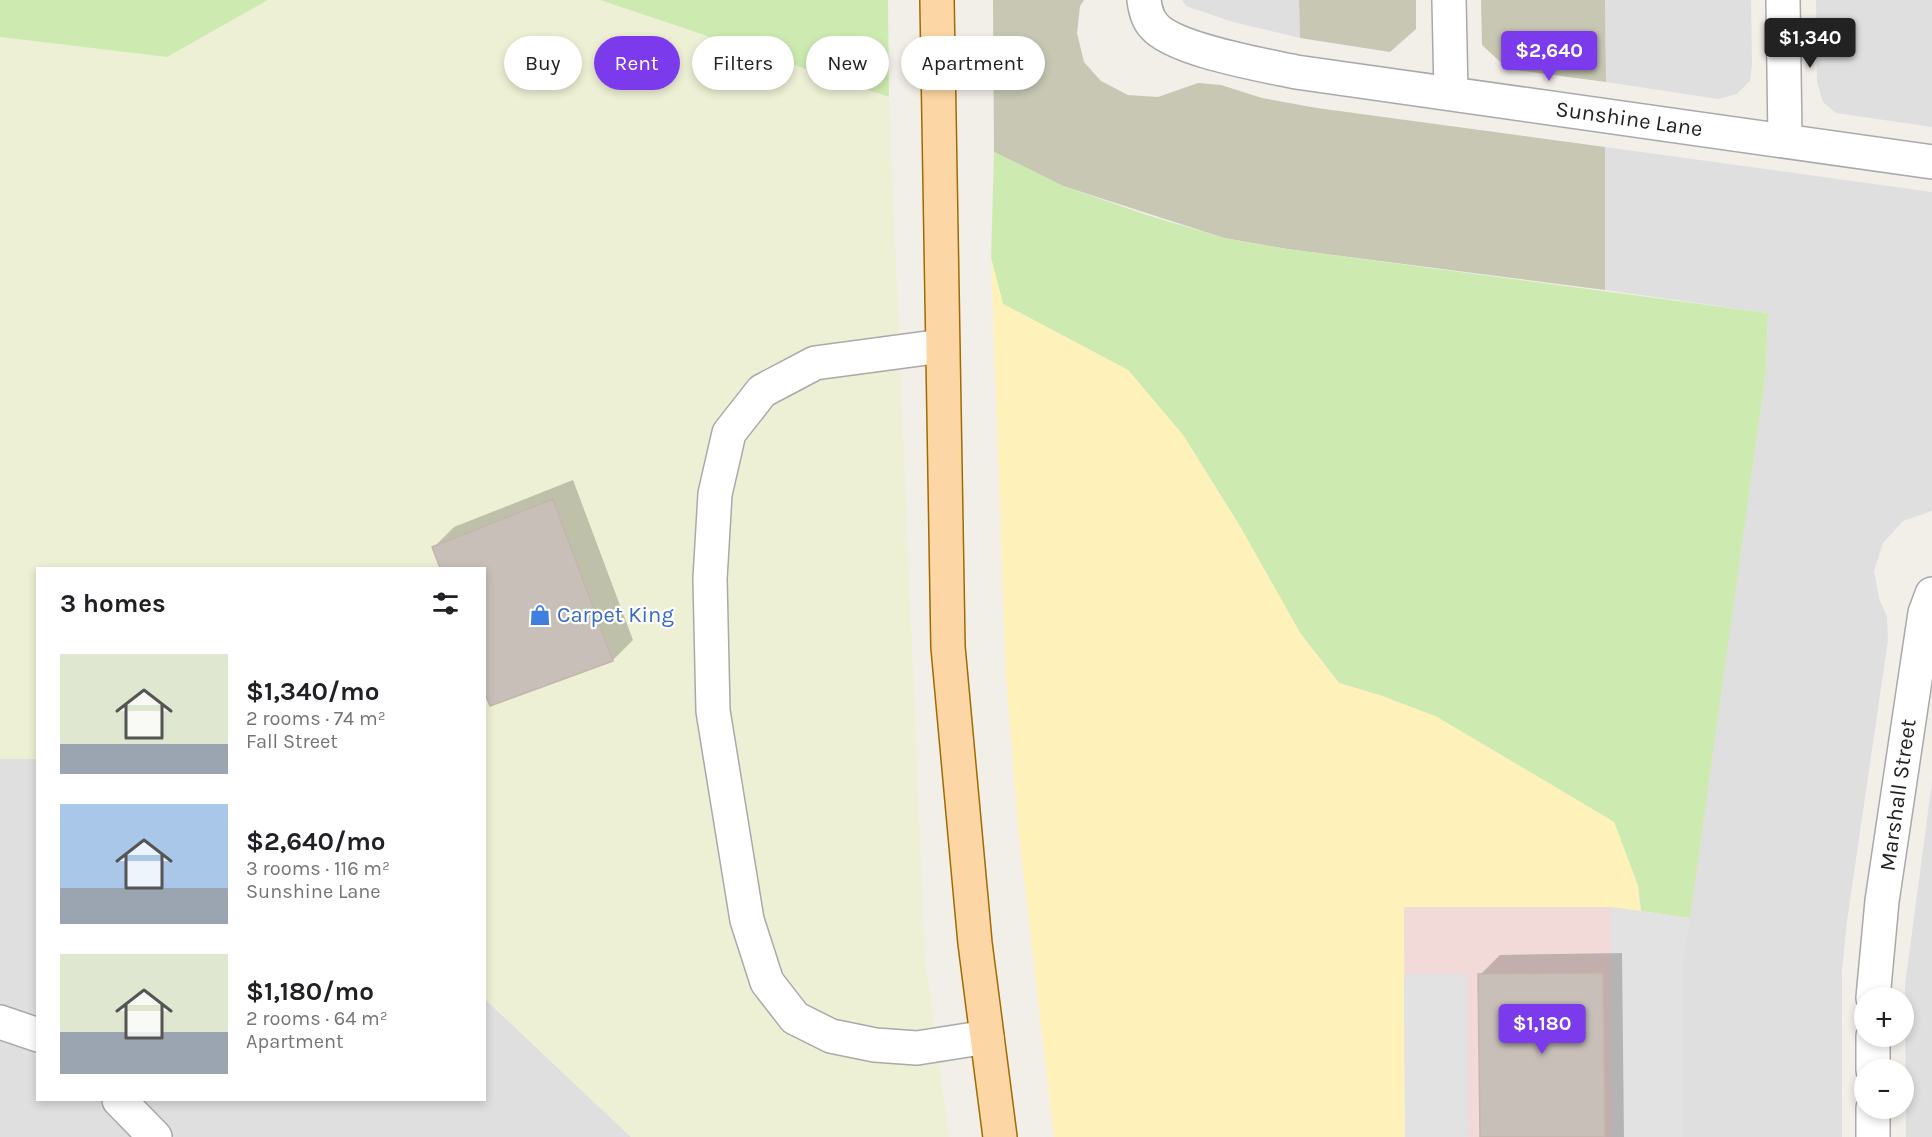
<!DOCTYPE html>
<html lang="en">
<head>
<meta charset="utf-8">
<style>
	body { margin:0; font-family:Karla,sans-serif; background:#f2f2f2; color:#202124; height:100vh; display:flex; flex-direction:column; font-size:22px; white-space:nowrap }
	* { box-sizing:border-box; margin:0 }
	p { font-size:20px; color:#757577 }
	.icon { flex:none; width:33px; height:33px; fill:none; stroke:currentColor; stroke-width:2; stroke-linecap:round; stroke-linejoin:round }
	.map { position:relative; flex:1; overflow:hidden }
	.side { position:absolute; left:36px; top:567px; width:450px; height:534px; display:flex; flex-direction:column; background:#fff; border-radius:0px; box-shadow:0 3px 9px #0003 }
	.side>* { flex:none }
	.banner { position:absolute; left:504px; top:36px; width:570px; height:54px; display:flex; gap:12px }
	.controls { position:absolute; left:1854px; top:987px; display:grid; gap:12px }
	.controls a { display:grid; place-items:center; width:60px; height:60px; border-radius:50%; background:#fff; box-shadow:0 3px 9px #0003; font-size:30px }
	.price { position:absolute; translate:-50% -51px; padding:0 14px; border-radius:6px; background:#7c3aed; color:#fff; font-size:20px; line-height:39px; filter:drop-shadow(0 2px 3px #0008) }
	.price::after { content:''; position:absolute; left:50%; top:36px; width:18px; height:14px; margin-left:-9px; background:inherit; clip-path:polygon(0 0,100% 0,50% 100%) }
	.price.selected { background:#222; color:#fff }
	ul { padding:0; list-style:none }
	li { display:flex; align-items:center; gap:18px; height:150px; padding:0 24px }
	li span { display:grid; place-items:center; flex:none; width:168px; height:120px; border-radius:0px; color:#555 }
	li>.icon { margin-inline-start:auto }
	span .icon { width:72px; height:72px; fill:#fffc; stroke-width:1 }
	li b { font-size:26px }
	h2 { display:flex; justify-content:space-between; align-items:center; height:72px; padding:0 24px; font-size:26px }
	.chip { padding:0 21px; border-radius:27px; background:#fff; box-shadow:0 3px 9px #0003; font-size:21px; line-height:54px }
	.chip.selected { background:#7c3aed; color:#fff }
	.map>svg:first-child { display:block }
	.residential { fill:#e0dfdf }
	.commercial { fill:#f2dad9 }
	.construction { fill:#c7c7b4 }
	.farmland { fill:#eef0d5 }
	.grass { fill:#cdebb0 }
	.sand { fill:#fff1ba }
	.parking { fill:#e2e2e2 }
	.shadow { fill:#0003 }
	.building { fill:#c7bfb8; stroke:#c4b6ab; stroke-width:1.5 }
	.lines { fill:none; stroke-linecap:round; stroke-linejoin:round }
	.minor-casing { stroke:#a9a9a9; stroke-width:36 }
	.major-casing { stroke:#a06b00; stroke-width:36 }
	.minor { stroke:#fff; stroke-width:33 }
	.major { stroke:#fcd6a4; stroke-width:33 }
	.labels { text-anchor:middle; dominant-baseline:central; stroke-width:4.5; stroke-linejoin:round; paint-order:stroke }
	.street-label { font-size:22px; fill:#222; stroke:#fff }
	.shop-label { font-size:22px; fill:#366cbe; stroke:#fff; text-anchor:start }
</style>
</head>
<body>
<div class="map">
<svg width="1932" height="1137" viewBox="0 0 1932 1137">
	<rect width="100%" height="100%" fill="#f2efe9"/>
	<!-- residential -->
	<path class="residential" d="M 1182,0 L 1299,0 L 1300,38 L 1233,22 L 1186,6 Z
		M 1605,0 L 1751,0 L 1752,64 L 1750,81 L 1737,94 L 1718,99 L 1606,82 Z
		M 1816,0 L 1932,0 L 1932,127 L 1836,113 L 1823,102 L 1817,82 Z
		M 1605,147 L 1932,192 L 1932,511 L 1903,521 L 1883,543 L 1874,571 L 1879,598 L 1887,617 L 1888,640 L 1847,921 L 1842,971 L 1842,1137 L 1683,1137 L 1683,961 L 1766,372 L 1768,313 L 1605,290 Z
		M 0,759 L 37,759 L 38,1100 L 484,1100 L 485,999 L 631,1137 L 0,1137 Z
		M 1932,782 L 1932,1137 L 1906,1137 L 1905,985 Z"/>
	<!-- commercial -->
	<path class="commercial" d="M 1403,907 L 1611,907 L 1690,918 L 1683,961 L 1683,1137 L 1405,1137 Z"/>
	<!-- construction -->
	<path class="construction" d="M 993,0 L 1084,0 L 1080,6 L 1077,33 L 1084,62 L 1101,81 L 1128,95 L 1158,97 L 1198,83 L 1221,85 L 1262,98 L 1317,108 L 1605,147 L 1605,290 L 1287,249 L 1224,238 L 1063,186 L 994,152 Z
		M 1299,0 L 1416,0 L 1416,29 L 1390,52 L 1300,38 Z
		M 1481,0 L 1605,0 L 1606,82 L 1508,69 L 1482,45 Z"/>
	<!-- farmland -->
	<path class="farmland" d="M 268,0 L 600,0 L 889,97 L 925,956 L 949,1137 L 631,1137 L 485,999 L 484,568 L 38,568 L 37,759 L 0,759 L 0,37 L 167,57 Z"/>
	<!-- grass -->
	<path class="grass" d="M 0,0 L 268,0 L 167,57 L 0,37 Z
		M 600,0 L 888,0 L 889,97 Z
		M 994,152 L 1063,186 L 1150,216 L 1224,238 L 1287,249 L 1768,313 L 1766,372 L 1690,918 L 1641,911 L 1638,886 L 1614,822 L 1437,717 L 1382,696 L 1339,683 L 1300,633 L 1241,528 L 1183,435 L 1128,370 L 1003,304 L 991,258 Z"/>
	<!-- sand -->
	<path class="sand" d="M 991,258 L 1003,304 L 1128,370 L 1183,435 L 1241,528 L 1300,633 L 1339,683 L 1382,696 L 1437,717 L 1614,822 L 1638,886 L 1640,911 L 1611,907 L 1404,907 L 1405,1137 L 1054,1137 L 1018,827 L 1006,675 Z"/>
	<!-- parking -->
	<path class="parking" d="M 1611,907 L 1690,918 L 1683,961 L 1683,1137 L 1612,1137 Z
		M 1404,974 L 1467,974 L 1468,1137 L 1405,1137 Z"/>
	<!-- shadow -->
	<path class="shadow" d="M 573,480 L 633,640 L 613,660 L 484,568 L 442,568 L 434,547 L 454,527 Z
		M 1622,953 L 1624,1137 L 1481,1137 L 1480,975 L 1500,955 Z"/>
	<!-- building -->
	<path class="building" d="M 553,499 L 613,661 L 490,706 L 484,691 L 484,568 L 440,568 L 432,547 Z
		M 1603,973 L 1605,1137 L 1480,1137 L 1478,974 Z"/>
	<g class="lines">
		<defs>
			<path id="minor" d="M 1144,0 C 1145,8 1148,20 1154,26 C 1174,50 1264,65 1296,72 L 1932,162
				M 1449,0 L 1451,94
				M 1783,0 L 1785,140
				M 942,346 L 815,363 L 762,391 L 729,433 L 715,494 L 710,579 L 713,711 L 747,920 L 767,982 L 795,1018 L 831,1036 L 875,1045 L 917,1048 L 987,1037
				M 1873,998 L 1882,901 L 1925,613 L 1932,594
				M 0,1022 L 38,1035
				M 1873,1036 L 1873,1070
				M 119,1100 L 155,1137
				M 1873,1108 L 1873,1137"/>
			<path id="major" d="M 937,0 L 948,647 L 975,943 L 1000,1137"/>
		</defs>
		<!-- minor casing -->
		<use href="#minor" class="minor-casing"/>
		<!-- major casing -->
		<use href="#major" class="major-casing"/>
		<!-- minor -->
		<use href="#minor" class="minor"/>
		<!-- major -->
		<use href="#major" class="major"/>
	</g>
	<!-- icons -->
	<defs>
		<symbol id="shop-bare" viewBox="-9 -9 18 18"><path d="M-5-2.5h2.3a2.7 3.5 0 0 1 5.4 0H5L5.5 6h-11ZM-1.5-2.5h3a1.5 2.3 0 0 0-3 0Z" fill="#3f7fe0" stroke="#fff" stroke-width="2.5" paint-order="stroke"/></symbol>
	</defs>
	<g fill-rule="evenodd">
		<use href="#shop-bare" x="525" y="600" width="30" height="30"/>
	</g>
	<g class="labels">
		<!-- street labels -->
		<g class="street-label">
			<text transform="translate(1629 119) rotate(8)">Sunshine Lane</text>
			<text transform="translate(1898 795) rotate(-82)">Marshall Street</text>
		</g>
		<!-- shop labels -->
		<g class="shop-label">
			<text x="557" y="615">Carpet King</text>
		</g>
	</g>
</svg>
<div class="controls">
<a>+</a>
<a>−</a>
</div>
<b class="price selected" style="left:1810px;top:69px">$1,340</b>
<b class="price" style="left:1549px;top:82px">$2,640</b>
<b class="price" style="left:1542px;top:1055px">$1,180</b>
<div class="banner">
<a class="chip">Buy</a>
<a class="chip selected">Rent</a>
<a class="chip">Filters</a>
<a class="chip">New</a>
<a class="chip">Apartment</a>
</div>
<section class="side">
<h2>3 homes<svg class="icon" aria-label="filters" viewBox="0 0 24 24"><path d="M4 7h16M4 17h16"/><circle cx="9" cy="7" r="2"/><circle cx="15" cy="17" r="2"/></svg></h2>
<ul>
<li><span style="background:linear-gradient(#dfe7d0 75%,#9aa5b1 0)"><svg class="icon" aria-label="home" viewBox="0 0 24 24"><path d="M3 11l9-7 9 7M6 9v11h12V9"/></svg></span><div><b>$1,340/mo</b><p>2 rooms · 74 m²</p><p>Fall Street</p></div></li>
<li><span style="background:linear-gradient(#a9c7e8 70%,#9aa5b1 0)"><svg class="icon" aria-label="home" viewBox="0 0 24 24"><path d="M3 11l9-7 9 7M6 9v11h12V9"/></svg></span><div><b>$2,640/mo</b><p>3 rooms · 116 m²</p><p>Sunshine Lane</p></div></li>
<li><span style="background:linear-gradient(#dfe7d0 65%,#9aa5b1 0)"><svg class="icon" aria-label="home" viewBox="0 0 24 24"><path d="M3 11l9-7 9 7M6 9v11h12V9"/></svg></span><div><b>$1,180/mo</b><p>2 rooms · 64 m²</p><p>Apartment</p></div></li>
</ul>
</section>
</div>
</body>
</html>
